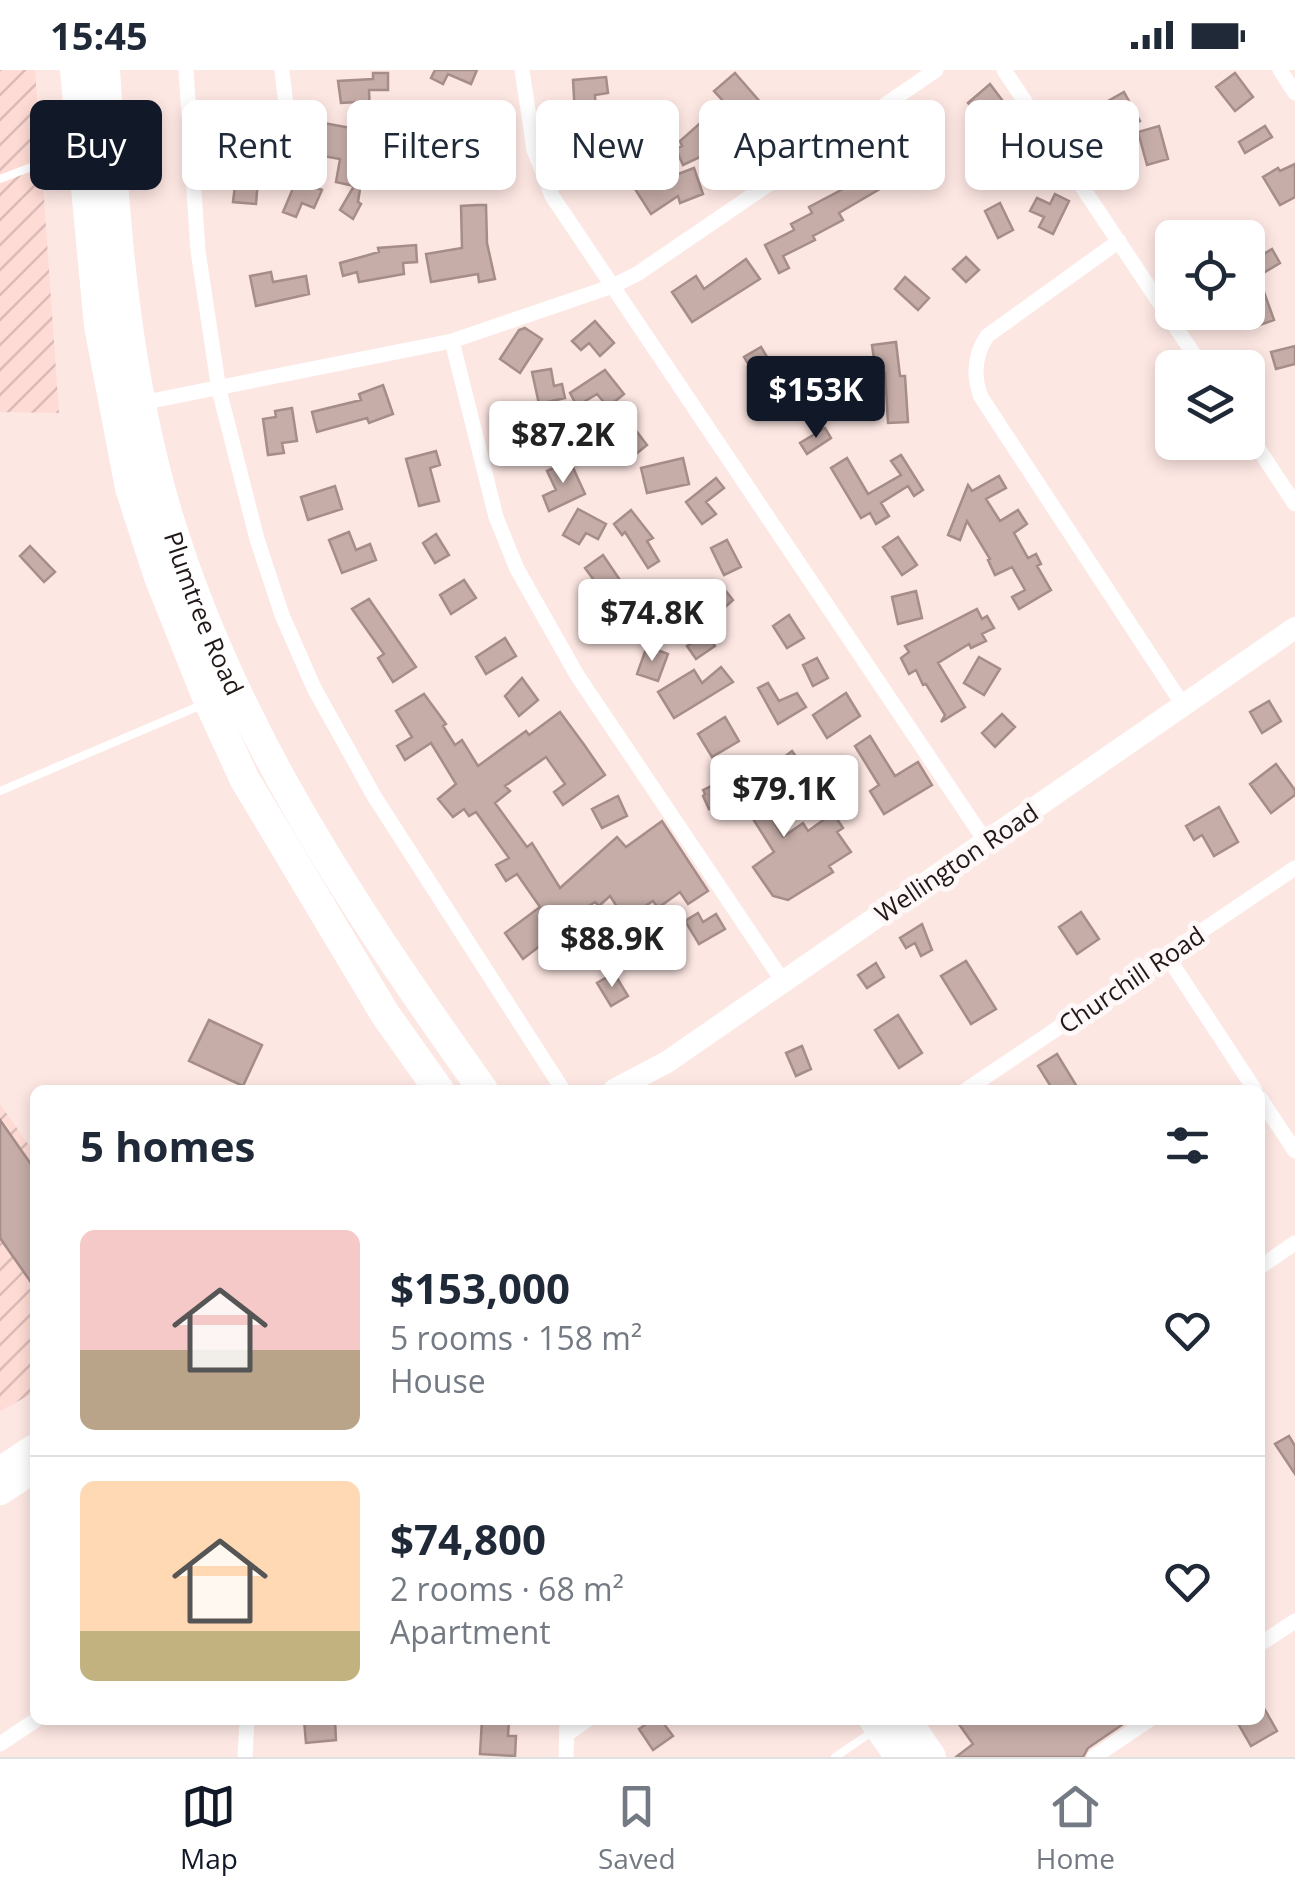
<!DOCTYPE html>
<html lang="en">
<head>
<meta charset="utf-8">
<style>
	body { margin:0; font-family:"Open Sans",sans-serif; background:#f2f2f3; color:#1f2937; height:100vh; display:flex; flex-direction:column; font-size:38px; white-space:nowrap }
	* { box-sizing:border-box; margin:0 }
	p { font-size:32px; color:#747a83 }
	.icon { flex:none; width:55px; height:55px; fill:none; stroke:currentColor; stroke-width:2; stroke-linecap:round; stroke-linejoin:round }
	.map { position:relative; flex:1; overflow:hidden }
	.drawer { position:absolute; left:30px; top:1015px; width:1235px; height:640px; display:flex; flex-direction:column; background:#fff; border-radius:15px; box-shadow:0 5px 15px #0003 }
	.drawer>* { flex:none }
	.hud { position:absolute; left:30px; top:30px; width:1235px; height:90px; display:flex; gap:20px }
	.fabs { position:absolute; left:1155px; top:150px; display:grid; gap:20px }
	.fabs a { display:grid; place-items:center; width:110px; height:110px; border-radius:15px; background:#fff; box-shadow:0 5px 15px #0003; font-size:50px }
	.price { position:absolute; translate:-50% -85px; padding:0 22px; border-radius:10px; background:#fff; color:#222; font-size:32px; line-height:65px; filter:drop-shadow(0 2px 5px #0008) }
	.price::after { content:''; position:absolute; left:50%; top:60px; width:30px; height:22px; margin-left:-15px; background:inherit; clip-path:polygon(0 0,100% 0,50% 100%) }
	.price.on { background:#111827; color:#fff }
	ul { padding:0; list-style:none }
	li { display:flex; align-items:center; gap:30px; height:250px; padding:0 50px }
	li+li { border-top:2px solid #e0e1e3 }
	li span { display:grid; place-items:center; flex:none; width:280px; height:200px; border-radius:15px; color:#555 }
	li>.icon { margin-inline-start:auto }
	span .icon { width:120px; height:120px; fill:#fffc; stroke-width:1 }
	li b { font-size:42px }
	h2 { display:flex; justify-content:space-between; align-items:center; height:120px; padding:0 50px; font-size:42px }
	.tag { padding:0 35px; border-radius:15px; background:#fff; box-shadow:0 5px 15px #0003; font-size:35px; line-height:90px }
	.tag.on { background:#111827; color:#fff }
	.status { display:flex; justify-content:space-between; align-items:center; height:70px; padding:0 50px; background:#fff; direction:ltr }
	.status svg { height:28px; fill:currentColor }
	.tabs { display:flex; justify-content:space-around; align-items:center; height:140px; border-top:2px solid #e0e1e3; background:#fff; font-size:28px; color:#747a83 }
	.tabs a { display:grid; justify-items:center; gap:5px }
	.tabs .on { color:#111827 }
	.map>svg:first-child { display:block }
	.industrial { fill:url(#industrial-furrows) }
	.building { fill:#c6ada8; stroke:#a68d89; stroke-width:2.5 }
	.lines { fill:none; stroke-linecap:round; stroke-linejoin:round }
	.lane { stroke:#fff; stroke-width:8 }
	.street { stroke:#fff; stroke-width:15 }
	.secondary { stroke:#fff; stroke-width:22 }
	.primary { stroke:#fff; stroke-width:25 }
	.highway { stroke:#fff; stroke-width:30 }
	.labels { text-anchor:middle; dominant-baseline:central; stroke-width:10; stroke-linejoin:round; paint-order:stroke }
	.street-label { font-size:25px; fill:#211817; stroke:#fef9f8 }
</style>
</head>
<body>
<div class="status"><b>15:45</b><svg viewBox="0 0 49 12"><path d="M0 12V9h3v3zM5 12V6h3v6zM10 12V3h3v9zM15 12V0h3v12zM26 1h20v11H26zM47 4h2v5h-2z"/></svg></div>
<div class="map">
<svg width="1295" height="1687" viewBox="0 0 1295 1687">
	<defs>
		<pattern id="industrial-furrows" width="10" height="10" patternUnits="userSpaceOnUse" patternTransform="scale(2.5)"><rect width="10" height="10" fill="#ffdbd5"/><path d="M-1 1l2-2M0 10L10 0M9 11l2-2" fill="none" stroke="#dabbb6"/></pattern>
	</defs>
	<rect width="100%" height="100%" fill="#fde7e3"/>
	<!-- industrial -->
	<path class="industrial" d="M 0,0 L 35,0 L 59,343 L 0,342 Z
		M 0,1034 L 35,1084 L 35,1322 L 0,1341 Z"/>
	<!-- building -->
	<path class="building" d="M 435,0 L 477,0 L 471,14 L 448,4 L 443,14 L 431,8 Z
		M 373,3 L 388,3 L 388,20 L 369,20 L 370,43 L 359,44 L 358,32 L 341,33 L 338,11 L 373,9 Z
		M 735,3 L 761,33 L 698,88 L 683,95 L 676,79 L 682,76 L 680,71 L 724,32 L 714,21 Z
		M 1235,3 L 1253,27 L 1235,41 L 1216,17 Z
		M 606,7 L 608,23 L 595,25 L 596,43 L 575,45 L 573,10 Z
		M 990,14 L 1012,43 L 1001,52 L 994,43 L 984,52 L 968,33 Z
		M 1124,22 L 1140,51 L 1124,60 L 1108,31 Z
		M 464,35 L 466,51 L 441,54 L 440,37 Z
		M 318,52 L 362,60 L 359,79 L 366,80 L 358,132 L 361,134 L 353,149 L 340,140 L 354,116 L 336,112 L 340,89 L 312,84 Z
		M 1159,56 L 1168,89 L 1147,95 L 1138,62 Z
		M 1265,56 L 1272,67 L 1245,83 L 1239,72 Z
		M 616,61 L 646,102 L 652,98 L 660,111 L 694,98 L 703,124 L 680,133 L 678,126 L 651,144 L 621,97 L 610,106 L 591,79 Z
		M 911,68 L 932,98 L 919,107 L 914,99 L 839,143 L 843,150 L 813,166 L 815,170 L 783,186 L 789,198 L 779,203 L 765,175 L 794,160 L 791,154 L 812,143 L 809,137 L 843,119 L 837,107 L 853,98 L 863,115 L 893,94 L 887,85 Z
		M 471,75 L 491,92 L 469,117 L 449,100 Z
		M 1295,94 L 1295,127 L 1280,135 L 1263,107 L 1278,98 L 1280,101 Z
		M 236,107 L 258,110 L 256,134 L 233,132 Z
		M 297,109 L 322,120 L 314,138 L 302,133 L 296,147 L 283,142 Z
		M 1055,124 L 1069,131 L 1053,164 L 1039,157 L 1044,147 L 1030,141 L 1037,128 L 1050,134 Z
		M 1000,133 L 1013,160 L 998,168 L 985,141 Z
		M 477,135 L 486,135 L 487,173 L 495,209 L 479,212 L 478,204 L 431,212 L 426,184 L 462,178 L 461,136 Z
		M 416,175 L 417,192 L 403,193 L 404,204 L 359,212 L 357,202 L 343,206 L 340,193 L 379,182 L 378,178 Z
		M 1272,179 L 1280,193 L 1260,205 L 1252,191 Z
		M 966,187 L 979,200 L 966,212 L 953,199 Z
		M 746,189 L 760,209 L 692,252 L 672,222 L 696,206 L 704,219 Z
		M 271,202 L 273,212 L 306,206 L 309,224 L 256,236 L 250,206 Z
		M 905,207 L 929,228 L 918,240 L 895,219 Z
		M 1264,222 L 1274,250 L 1257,256 L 1248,228 Z
		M 595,251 L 614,273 L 600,286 L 589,273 L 581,280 L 572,271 Z
		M 525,258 L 542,269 L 520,303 L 500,289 L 519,260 Z
		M 896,272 L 900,306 L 905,306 L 908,352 L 888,353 L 885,303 L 876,304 L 872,275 Z
		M 1295,276 L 1295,294 L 1276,299 L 1271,282 Z
		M 761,277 L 776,302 L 759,312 L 744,287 Z
		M 551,299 L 554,316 L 562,314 L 565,328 L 539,334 L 532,302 Z
		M 605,300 L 624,324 L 608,337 L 597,324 L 577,336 L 570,323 Z
		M 383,315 L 393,344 L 369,353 L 367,348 L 317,362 L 312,342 L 361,330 L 359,324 Z
		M 292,338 L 297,371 L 282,373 L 284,383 L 268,385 L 263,349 L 276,347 L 275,341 Z
		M 543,348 L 552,352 L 556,359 L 544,388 L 530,382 Z
		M 631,354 L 647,375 L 631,388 L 614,367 Z
		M 825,358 L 831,368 L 807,384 L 800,373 Z
		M 436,381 L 440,395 L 430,398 L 439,431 L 419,436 L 406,389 Z
		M 901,385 L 923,420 L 914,426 L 908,416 L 881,433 L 889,446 L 876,454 L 870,443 L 861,448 L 831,398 L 847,388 L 868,424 L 901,405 L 891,391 Z
		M 683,388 L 689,414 L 647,423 L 641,398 Z
		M 570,391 L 585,424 L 549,441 L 543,426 L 556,420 L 547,401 Z
		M 999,406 L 1006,418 L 986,429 L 1000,451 L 1018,440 L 1027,454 L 1014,463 L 1028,488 L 1036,484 L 1041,494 L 1037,496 L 1051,520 L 1019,539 L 1012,527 L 1025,520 L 1012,497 L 995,505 L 988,490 L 990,489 L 967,451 L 960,470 L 948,465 L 968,415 L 972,421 Z
		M 716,408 L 724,418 L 706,432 L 716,444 L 702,454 L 686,432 Z
		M 335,416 L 342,439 L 308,450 L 301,427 Z
		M 578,439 L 606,454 L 598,469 L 586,463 L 579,474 L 563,465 Z
		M 631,440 L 653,468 L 647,471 L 659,491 L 648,498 L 625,462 L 622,465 L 614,454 Z
		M 349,462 L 356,480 L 370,474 L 376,490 L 342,503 L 329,470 Z
		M 436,464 L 449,485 L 435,493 L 423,473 Z
		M 898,467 L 917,495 L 902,505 L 883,477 Z
		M 727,470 L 741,497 L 724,505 L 711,478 Z
		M 30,476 L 55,502 L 44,512 L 20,486 Z
		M 603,485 L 651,556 L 635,566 L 610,526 L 607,528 L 585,498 Z
		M 464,510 L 476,528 L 451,544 L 440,525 Z
		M 725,520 L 733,530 L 714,547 L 705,536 Z
		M 916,521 L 922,548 L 898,554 L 892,527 Z
		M 369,529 L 416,597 L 393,612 L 378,588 L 384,584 L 352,539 Z
		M 977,539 L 982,549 L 987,546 L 994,558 L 982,564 L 986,571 L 971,578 L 969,574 L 938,593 L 965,637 L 941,652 L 945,645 L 926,614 L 923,615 L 916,600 L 909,604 L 901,588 L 909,582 L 905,576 Z
		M 789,545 L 804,568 L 787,578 L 773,556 Z
		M 706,563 L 715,576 L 696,589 L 687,576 Z
		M 505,568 L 516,586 L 486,604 L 476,587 Z
		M 647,576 L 668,584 L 658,611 L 637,604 Z
		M 979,587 L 1000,599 L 984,625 L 964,613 Z
		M 817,588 L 828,608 L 813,616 L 803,595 Z
		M 721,597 L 733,612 L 674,648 L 658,622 L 694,600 L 702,613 Z
		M 522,608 L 538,630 L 519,646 L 505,626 Z
		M 768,613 L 779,631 L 797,623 L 806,637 L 778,654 L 758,618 Z
		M 846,623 L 860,646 L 827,668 L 813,645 Z
		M 424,624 L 446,654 L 443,656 L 455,675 L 462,670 L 478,696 L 526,661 L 529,665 L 560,642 L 585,676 L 605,705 L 563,735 L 554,722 L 565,714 L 546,687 L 505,716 L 510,721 L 495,733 L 527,777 L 532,773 L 560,818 L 617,767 L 626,777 L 662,751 L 708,821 L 688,834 L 680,822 L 658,838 L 653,831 L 625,849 L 610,826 L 599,836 L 595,832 L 575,845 L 601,881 L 581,895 L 558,862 L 523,889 L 505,863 L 540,837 L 517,804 L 506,811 L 496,795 L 509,788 L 476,742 L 469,746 L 464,739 L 453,747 L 438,729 L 456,714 L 431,673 L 405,690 L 397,676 L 412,667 L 396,641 Z
		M 1269,631 L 1281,651 L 1262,663 L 1250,642 Z
		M 1002,644 L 1015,657 L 995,677 L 982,663 Z
		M 725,647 L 739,671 L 712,687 L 698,664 Z
		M 870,666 L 895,706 L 918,692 L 932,715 L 884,744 L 870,721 L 879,715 L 855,676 Z
		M 792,681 L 815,713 L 804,722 L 808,729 L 796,736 L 784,716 L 797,708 L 783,688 Z
		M 740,694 L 757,718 L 754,720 L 783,767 L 803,753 L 808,761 L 833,743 L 843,758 L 837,762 L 851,782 L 829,796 L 833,802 L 788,830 L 773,826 L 753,797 L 774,782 L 741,730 L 736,727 L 709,739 L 703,726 L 705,724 L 703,720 L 724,710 L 722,707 Z
		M 1276,694 L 1295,720 L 1295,725 L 1271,743 L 1250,714 Z
		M 618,726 L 627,746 L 602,758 L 592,739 Z
		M 1219,737 L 1238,772 L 1214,786 L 1202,765 L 1194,770 L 1186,756 Z
		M 1081,842 L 1099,869 L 1077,884 L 1059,857 Z
		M 698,843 L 703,852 L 716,844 L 725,859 L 699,874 L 685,851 Z
		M 922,854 L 932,880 L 921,886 L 915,873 L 906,878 L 900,868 Z
		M 966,891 L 996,939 L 971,954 L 941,906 Z
		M 876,893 L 884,907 L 867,918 L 858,905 Z
		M 614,903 L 628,926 L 611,936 L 597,913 Z
		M 898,945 L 922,983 L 899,998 L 875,960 Z
		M 209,950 L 262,975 L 243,1016 L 189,991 Z
		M 802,976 L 811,999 L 796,1006 L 786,983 Z
		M 1057,984 L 1079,1020 L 1053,1020 L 1038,996 Z
		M 0,1050 L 35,1100 L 35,1218 L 0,1168 Z
		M 1289,1366 L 1295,1376 L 1295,1404 L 1275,1374 Z
		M 1260,1631 L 1277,1661 L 1251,1676 L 1236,1650 L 1260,1650 Z
		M 304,1650 L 335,1650 L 336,1670 L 306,1673 Z
		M 482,1650 L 509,1650 L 508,1666 L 516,1666 L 515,1686 L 480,1684 Z
		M 652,1650 L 661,1650 L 673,1666 L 653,1680 L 639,1659 Z
		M 956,1650 L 1129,1650 L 1088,1678 L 1083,1687 L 956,1687 L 973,1674 Z"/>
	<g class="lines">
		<!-- lane -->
		<path class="lane" d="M 0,109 L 75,80
			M 0,721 L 204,634
			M 835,1687 L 875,1660"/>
		<!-- street -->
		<path class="street" d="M 186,0 L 198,181 L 219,320 L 257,469 L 282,545 L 314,618 L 374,726 L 563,1020
			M 522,0 L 534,80 L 552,126 L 986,772
			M 1004,0 L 1203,298
			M 1280,0 L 1295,23
			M 192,93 C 221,90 271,96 284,63 C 290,47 283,17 282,0
			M 1119,171 L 987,266 C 974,286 973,306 981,327 L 1183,635
			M 452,271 L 496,447 L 517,499 L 577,605 L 782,910
			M 136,334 L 452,271 L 613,216 L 637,204 L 936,0
			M 1248,363 L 1295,434
			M 1167,886 L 1255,1020
			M 966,1020 L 1295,798
			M 1260,1028 L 1295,1081
			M 1260,1197 L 1295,1173
			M 1260,1574 L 1295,1551
			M 567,1664 L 587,1650
			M 0,1674 L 36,1650
			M 245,1687 L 247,1650
			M 566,1687 L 567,1650
			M 1094,1687 L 1149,1650"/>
		<!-- secondary -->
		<path class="secondary" d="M 614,1020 L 667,992 L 1295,558"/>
		<!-- primary -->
		<path class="primary" d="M 0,1399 L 35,1376
			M 0,1423 L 35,1400"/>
		<!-- highway -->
		<g class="highway">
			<path d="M 75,0 L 99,256 L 130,418 L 159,507 L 209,632 L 245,710 L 385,944 L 439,1020"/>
			<path id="s1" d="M 105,0 C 114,139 123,279 159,414 C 220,641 349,831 483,1020"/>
			<path d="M 874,1650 L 900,1687"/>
			<path d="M 906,1650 L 931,1687"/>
		</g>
	</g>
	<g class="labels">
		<!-- street labels -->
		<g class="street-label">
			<text stroke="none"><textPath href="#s1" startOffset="555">Plumtree Road</textPath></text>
			<text transform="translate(956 792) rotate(-34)">Wellington Road</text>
			<text transform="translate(1131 909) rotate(-34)">Churchill Road</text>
		</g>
	</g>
</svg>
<div class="fabs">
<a><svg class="icon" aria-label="locate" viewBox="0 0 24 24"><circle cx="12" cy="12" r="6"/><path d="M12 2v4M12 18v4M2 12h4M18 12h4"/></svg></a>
<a><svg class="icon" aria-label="layers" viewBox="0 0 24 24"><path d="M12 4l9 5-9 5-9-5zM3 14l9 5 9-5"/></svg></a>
</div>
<b class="price on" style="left:816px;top:371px">$153K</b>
<b class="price" style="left:563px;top:416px">$87.2K</b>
<b class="price" style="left:652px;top:594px">$74.8K</b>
<b class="price" style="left:784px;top:770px">$79.1K</b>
<b class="price" style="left:612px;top:920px">$88.9K</b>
<div class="hud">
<a class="tag on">Buy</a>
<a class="tag">Rent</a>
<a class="tag">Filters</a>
<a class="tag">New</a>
<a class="tag">Apartment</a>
<a class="tag">House</a>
</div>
<section class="drawer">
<h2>5 homes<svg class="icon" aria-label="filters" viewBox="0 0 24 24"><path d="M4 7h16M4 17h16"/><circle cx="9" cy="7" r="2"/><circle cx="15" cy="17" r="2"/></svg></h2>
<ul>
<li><span style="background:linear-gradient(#f6c9c9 60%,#b9a48a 0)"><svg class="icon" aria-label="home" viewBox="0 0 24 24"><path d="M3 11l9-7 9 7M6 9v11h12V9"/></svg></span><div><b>$153,000</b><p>5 rooms · 158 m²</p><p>House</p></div><svg class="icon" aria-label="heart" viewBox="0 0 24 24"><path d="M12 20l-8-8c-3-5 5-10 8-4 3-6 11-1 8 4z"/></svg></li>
<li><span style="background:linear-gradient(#ffd9b3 75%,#c2b280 0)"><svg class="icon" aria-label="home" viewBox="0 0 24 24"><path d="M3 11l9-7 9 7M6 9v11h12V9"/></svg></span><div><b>$74,800</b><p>2 rooms · 68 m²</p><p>Apartment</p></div><svg class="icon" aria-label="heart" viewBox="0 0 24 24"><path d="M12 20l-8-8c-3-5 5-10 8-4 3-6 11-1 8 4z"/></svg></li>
</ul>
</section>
</div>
<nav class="tabs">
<a class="on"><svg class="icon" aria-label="map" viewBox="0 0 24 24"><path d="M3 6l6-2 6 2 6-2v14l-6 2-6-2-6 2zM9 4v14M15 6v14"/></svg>Map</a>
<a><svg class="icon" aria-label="saved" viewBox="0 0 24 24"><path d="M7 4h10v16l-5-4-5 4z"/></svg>Saved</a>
<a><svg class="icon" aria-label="home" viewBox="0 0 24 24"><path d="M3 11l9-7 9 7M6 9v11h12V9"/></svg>Home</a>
</nav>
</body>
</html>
